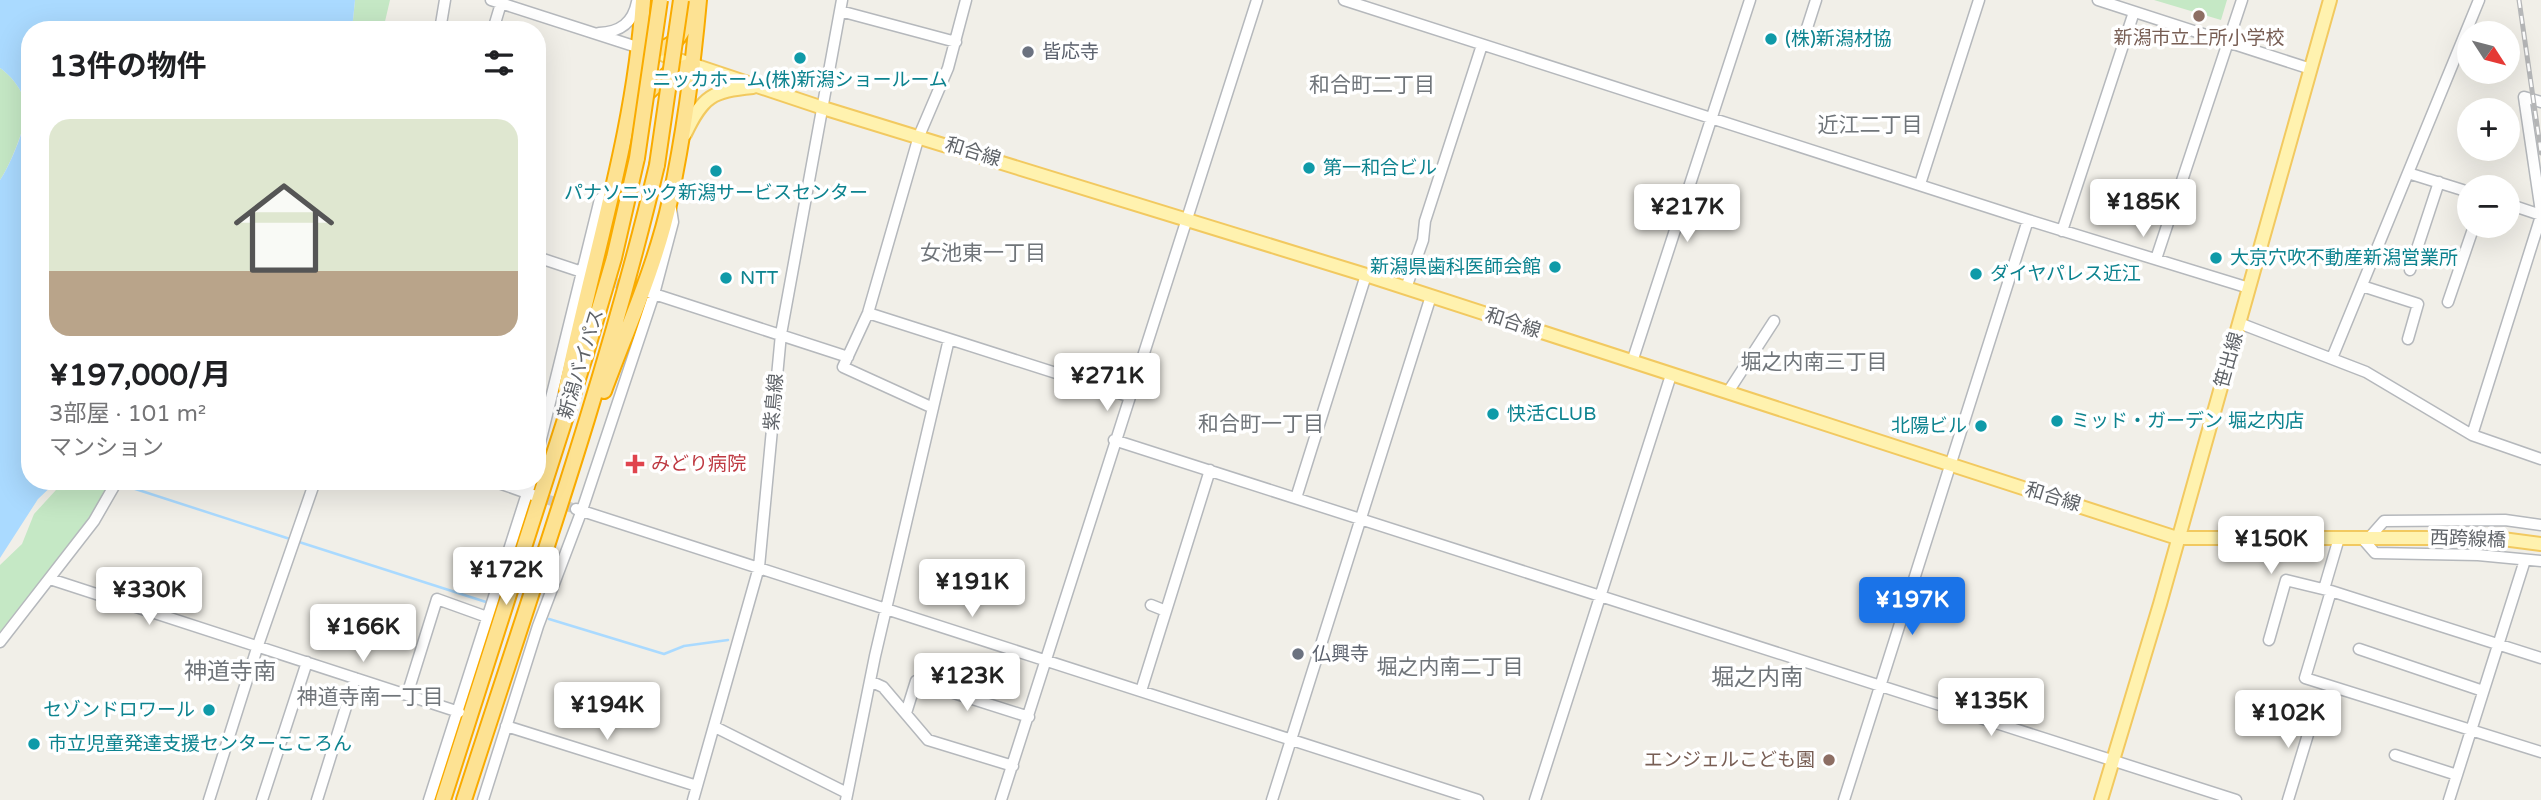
<!DOCTYPE html>
<html lang="ja">
<head>
<meta charset="utf-8">
<style>
	body { margin:0; font-family:"Varela Round","Noto Sans JP",sans-serif; background:#f2f2f2; color:#202124; height:100vh; display:flex; flex-direction:column; font-size:26px; white-space:nowrap }
	* { box-sizing:border-box; margin:0 }
	p { font-size:23px; color:#757577 }
	.icon { flex:none; width:38px; height:38px; fill:none; stroke:currentColor; stroke-width:2; stroke-linecap:round; stroke-linejoin:round }
	.map { position:relative; flex:1; overflow:hidden }
	.sheet { position:absolute; left:21px; top:21px; width:525px; height:469px; display:flex; flex-direction:column; background:#fff; border-radius:28px; box-shadow:0 7px 28px #0002 }
	.sheet>* { flex:none }
	.needle { width:46px; rotate:126deg }
	.tools { position:absolute; left:2457px; top:21px; display:grid; gap:14px }
	.tools a { display:grid; place-items:center; width:63px; height:63px; border-radius:50%; background:#fff; box-shadow:0 7px 28px #0002; font-size:35px }
	.price { position:absolute; translate:-50% -60px; padding:0 16px; border-radius:7px; background:#fff; color:#222; font-size:23px; line-height:46px; filter:drop-shadow(0 2px 4px #0008) }
	.price::after { content:''; position:absolute; left:50%; top:42px; width:21px; height:16px; margin-left:-10px; background:inherit; clip-path:polygon(0 0,100% 0,50% 100%) }
	.price.on { background:#1a73e8; color:#fff }
	ul { padding:0; list-style:none }
	li { display:grid; align-content:center; gap:14px; height:371px; padding:0 28px }
	li+li { border-top:2px solid #e0e0e0 }
	li span { display:grid; place-items:center; height:217px; border-radius:21px; color:#555 }
	li>.icon { margin-inline-start:auto }
	span .icon { width:126px; height:126px; fill:#fffc; stroke-width:1 }
	li b { font-size:30px }
	h2 { display:flex; justify-content:space-between; align-items:center; height:84px; padding:0 28px; font-size:30px }
	.map>svg:first-child { display:block }
	.green { fill:#c5e8c5 }
	.water { fill:#aadaff }
	.lines { fill:none; stroke-linecap:round; stroke-linejoin:round }
	.stream { stroke:#aadaff; stroke-width:2.5 }
	.minor-tunnel { stroke:#ccccc8; stroke-width:10; stroke-dasharray:10 5; stroke-linecap:butt }
	.minor-casing { stroke:#b5b8bc; stroke-width:13 }
	.major-casing { stroke:#f2c960; stroke-width:16 }
	.highway-casing { stroke:#f9ab00; stroke-width:18 }
	.minor { stroke:#fff; stroke-width:10 }
	.major { stroke:#fff2af; stroke-width:12 }
	.highway { stroke:#fde293; stroke-width:14 }
	.rail-casing { stroke:#b6b7b8; stroke-width:5 }
	.rail { stroke:#fff; stroke-width:2.5; stroke-dasharray:8; stroke-linecap:butt }
	.highway-bridge-casing { stroke:#f9ab00; stroke-width:18; stroke-linecap:butt }
	.highway-bridge { stroke:#fde293; stroke-width:14 }
	.education-dot { fill:#8d6e63; stroke:#fff; stroke-width:2.5 }
	.culture-dot { fill:#0f9aa8; stroke:#fff; stroke-width:2.5 }
	.worship-dot { fill:#6b7280; stroke:#fff; stroke-width:2.5 }
	.health-dot { fill:#e0444e; stroke:#fff; stroke-width:2.5 }
	.labels { text-anchor:middle; dominant-baseline:central; stroke-width:7; stroke-linejoin:round; paint-order:stroke }
	.education-label { font-size:19px; fill:#785e54; stroke:#fff }
	.culture-label { font-size:19px; fill:#0d838f; stroke:#fff; text-anchor:start }
	.worship-label { font-size:19px; fill:#5b616d; stroke:#fff; text-anchor:start }
	.street-label { font-size:19px; fill:#5f6368; stroke:#fff }
	.health-label { font-size:19px; fill:#be3a42; stroke:#fff; text-anchor:start }
	.neighbourhood-label { font-size:21px; fill:#70757a; stroke:#fff }
	.quarter-label { font-size:23px; fill:#70757a; stroke:#fff }
</style>
</head>
<body>
<div class="map">
<svg width="2541" height="800" viewBox="0 0 2541 800">
	<rect width="100%" height="100%" fill="#f1efe8"/>
	<!-- green -->
	<path class="green" d="M 355,0 L 390,0 L 383,30 L 352,30 Z
		M 2154,0 L 2227,0 L 2221,20 Z
		M 0,68 C 12,76 25,93 26,108 C 28,122 9,168 0,180 Z
		M 91,481 L 112,481 L 95,512 L 0,632 L 0,565 L 22,544 L 34,514 L 56,490 Z"/>
	<!-- water -->
	<path class="water" d="M 0,0 L 355,0 L 352,30 L 30,30 L 30,481 L 57,481 L 38,499 L 0,558 L 0,180 C 9,168 28,123 26,108 C 25,93 12,76 0,68 Z"/>
	<g class="lines">
		<!-- stream -->
		<path class="stream" d="M 123,485 L 290,539
			M 296,541 L 486,602
			M 549,619 L 664,654 L 684,646 L 728,640"/>
		<!-- minor-tunnel -->
		<path class="minor-tunnel" d="M 602,279 L 648,292
			M 534,495 L 576,509"/>
		<defs>
			<path id="minor" d="M 491,0 L 640,48
				M 1344,0 L 2028,220 L 2249,288
				M 2098,0 L 2311,69
				M 840,11 L 956,42
				M 1807,28 L 1816,0
				M 440,30 L 445,0
				M 493,30 L 502,0
				M 599,33 C 620,32 633,23 637,2
				M 2541,102 L 2524,97 L 2541,212
				M 2408,173 L 2469,192
				M 1920,184 L 1979,0
				M 2508,204 L 2541,215
				M 2062,231 L 2134,12
				M 537,257 L 588,274
				M 2156,259 L 2242,0
				M 2410,270 L 2439,182
				M 2362,286 L 2418,304 L 2408,339
				M 1406,288 L 1423,240 L 1425,221 L 1482,45
				M 648,292 L 848,357
				M 2448,302 L 2474,226
				M 868,313 L 1128,396
				M 2239,323 L 2366,372 L 2472,435 L 2541,459
				M 2332,358 L 2479,0
				M 1632,362 L 1750,0
				M 1728,392 L 1774,321
				M 933,408 L 843,367 L 868,313 L 919,136 L 948,68 L 966,0
				M 2472,435 L 2541,216
				M 1114,440 L 2236,800
				M 537,455 L 600,199 L 612,189
				M 493,481 L 533,495
				M 1296,498 L 1366,275
				M 576,509 L 1478,800
				M 2362,538 L 2375,553 L 2478,555 L 2541,561
				M 2369,538 L 2384,521 L 2505,520 L 2541,525
				M 50,579 L 459,712
				M 2324,589 L 2339,538
				M 2331,591 L 2305,678 L 2541,752
				M 1151,605 L 1166,611
				M 2269,640 L 2286,580 L 2331,591 L 2541,658
				M 0,642 L 94,521 L 117,481
				M 2359,649 L 2483,691
				M 870,681 L 883,687 L 928,740 L 1013,766
				M 1141,691 L 1210,470
				M 407,695 L 437,599 L 487,617
				M 906,713 L 916,681 L 1029,717
				M 506,726 L 697,786
				M 715,727 L 847,793
				M 2395,755 L 2457,775
				M 209,800 L 258,645 L 315,481
				M 262,800 L 307,662
				M 317,800 L 355,678
				M 429,800 L 531,481
				M 483,800 L 538,626 L 582,510 L 654,294 L 673,222 L 671,209
				M 693,800 L 759,567 L 781,334 L 842,0
				M 846,800 L 875,656 L 949,339
				M 1001,800 L 1257,0
				M 1272,800 L 1431,296
				M 1535,800 L 1671,375
				M 1844,800 L 2028,220
				M 2288,800 L 2316,708
				M 2449,800 L 2525,560"/>
			<path id="major" d="M 664,55 L 823,108 L 1366,275 L 2177,538 L 2495,538 L 2541,544
				M 685,134 C 703,96 712,91 753,87
				M 2101,800 L 2160,604 L 2330,0"/>
			<path id="highway" d="M 642,48 C 677,56 684,30 693,2
				M 643,97 L 669,73 L 693,64
				M 566,389 C 592,260 635,132 643,0
				M 604,391 C 627,329 656,265 670,200 C 684,134 693,67 699,0
				M 443,800 L 585,357 L 614,258 L 637,158
				M 464,800 C 532,589 606,380 657,165"/>
		</defs>
		<!-- minor casing -->
		<use href="#minor" class="minor-casing"/>
		<!-- major casing -->
		<use href="#major" class="major-casing"/>
		<!-- highway casing -->
		<use href="#highway" class="highway-casing"/>
		<!-- minor -->
		<use href="#minor" class="minor"/>
		<!-- major -->
		<use href="#major" class="major"/>
		<!-- highway -->
		<use href="#highway" class="highway"/>
		<defs>
			<path id="rail" d="M 2519,0 L 2541,153"/>
		</defs>
		<!-- rail casing -->
		<use href="#rail" class="rail-casing"/>
		<!-- rail -->
		<use href="#rail" class="rail"/>
		<defs>
			<path id="highway-bridge" d="M 637,158 L 660,0
				M 657,165 L 681,0"/>
		</defs>
		<!-- highway-bridge casing -->
		<use href="#highway-bridge" class="highway-bridge-casing"/>
		<!-- highway-bridge -->
		<use href="#highway-bridge" class="highway-bridge"/>
	</g>
	<!-- markers -->
	<g class="education-dot">
		<circle cx="2199" cy="16" r="7"/>
		<circle cx="1829" cy="760" r="7"/>
	</g>
	<g class="culture-dot">
		<circle cx="1771" cy="39" r="7"/>
		<circle cx="800" cy="58" r="7"/>
		<circle cx="1309" cy="168" r="7"/>
		<circle cx="716" cy="171" r="7"/>
		<circle cx="2216" cy="258" r="7"/>
		<circle cx="1555" cy="267" r="7"/>
		<circle cx="1976" cy="274" r="7"/>
		<circle cx="726" cy="278" r="7"/>
		<circle cx="1493" cy="414" r="7"/>
		<circle cx="2057" cy="421" r="7"/>
		<circle cx="1981" cy="426" r="7"/>
		<circle cx="209" cy="710" r="7"/>
		<circle cx="34" cy="744" r="7"/>
	</g>
	<g class="worship-dot">
		<circle cx="1028" cy="52" r="7"/>
		<circle cx="1298" cy="654" r="7"/>
	</g>
	<path class="health-dot" d="M631.5 453.5h7v7h7v7h-7v7h-7v-7h-7v-7h7z"/>
	<g class="labels">
		<!-- education labels -->
		<g class="education-label">
			<text x="2199" y="38">新潟市立上所小学校</text>
			<text x="1815" y="760" text-anchor="end">エンジェルこども園</text>
		</g>
		<!-- culture labels -->
		<g class="culture-label">
			<text x="1785" y="39">(株)新潟材協</text>
			<text x="800" y="80" text-anchor="middle">ニッカホーム(株)新潟ショールーム</text>
			<text x="1323" y="168">第一和合ビル</text>
			<text x="716" y="193" text-anchor="middle">パナソニック新潟サービスセンター</text>
			<text x="2230" y="258">大京穴吹不動産新潟営業所</text>
			<text x="1541" y="267" text-anchor="end">新潟県歯科医師会館</text>
			<text x="1990" y="274">ダイヤパレス近江</text>
			<text x="740" y="278">NTT</text>
			<text x="1507" y="414">快活CLUB</text>
			<text x="2071" y="421">ミッド・ガーデン 堀之内店</text>
			<text x="1967" y="426" text-anchor="end">北陽ビル</text>
			<text x="195" y="710" text-anchor="end">セゾンドロワール</text>
			<text x="48" y="744">市立児童発達支援センターこころん</text>
		</g>
		<!-- worship labels -->
		<g class="worship-label">
			<text x="1042" y="52">皆応寺</text>
			<text x="1312" y="654">仏興寺</text>
		</g>
		<!-- street labels -->
		<g class="street-label">
			<text transform="translate(973 152) rotate(17)">和合線</text>
			<text transform="translate(1513 323) rotate(18)">和合線</text>
			<text transform="translate(2229 360) rotate(-74)">笹出線</text>
			<text transform="translate(581 364) rotate(-73)">新潟バイパス</text>
			<text transform="translate(774 402) rotate(-85)">紫鳥線</text>
			<text transform="translate(2053 497) rotate(17)">和合線</text>
			<text transform="translate(2468 539) rotate(2)">西跨線橋</text>
		</g>
		<!-- health labels -->
		<g class="health-label">
			<text x="651" y="464">みどり病院</text>
		</g>
		<!-- neighbourhood labels -->
		<g class="neighbourhood-label">
			<text x="1372" y="85">和合町二丁目</text>
			<text x="1870" y="125">近江二丁目</text>
			<text x="983" y="253">女池東一丁目</text>
			<text x="1814" y="362">堀之内南三丁目</text>
			<text x="1261" y="424">和合町一丁目</text>
			<text x="1450" y="667">堀之内南二丁目</text>
			<text x="370" y="697">神道寺南一丁目</text>
		</g>
		<!-- quarter labels -->
		<g class="quarter-label">
			<text x="230" y="672">神道寺南</text>
			<text x="1757" y="678">堀之内南</text>
		</g>
	</g>
</svg>
<div class="tools">
<a><svg class="needle" viewBox="-14 -14 28 28"><path d="M0-13l5 13h-10z" fill="#e53935"/><path d="M0 13l5-13h-10z" fill="#757577"/></svg></a>
<a>+</a>
<a>−</a>
</div>
<b class="price" style="left:2143px;top:239px">¥185K</b>
<b class="price" style="left:1687px;top:244px">¥217K</b>
<b class="price" style="left:1107px;top:413px">¥271K</b>
<b class="price" style="left:2271px;top:576px">¥150K</b>
<b class="price" style="left:506px;top:607px">¥172K</b>
<b class="price" style="left:972px;top:619px">¥191K</b>
<b class="price" style="left:149px;top:627px">¥330K</b>
<b class="price on" style="left:1912px;top:637px">¥197K</b>
<b class="price" style="left:363px;top:664px">¥166K</b>
<b class="price" style="left:967px;top:713px">¥123K</b>
<b class="price" style="left:1991px;top:738px">¥135K</b>
<b class="price" style="left:607px;top:742px">¥194K</b>
<b class="price" style="left:2288px;top:750px">¥102K</b>
<section class="sheet">
<h2>13件の物件<svg class="icon" aria-label="filters" viewBox="0 0 24 24"><path d="M4 7h16M4 17h16"/><circle cx="9" cy="7" r="2"/><circle cx="15" cy="17" r="2"/></svg></h2>
<ul>
<li><span style="background:linear-gradient(#dfe7d0 70%,#b9a48a 0)"><svg class="icon" aria-label="home" viewBox="0 0 24 24"><path d="M3 11l9-7 9 7M6 9v11h12V9"/></svg></span><div><b>¥197,000/月</b><p>3部屋 · 101 m²</p><p>マンション</p></div></li>
</ul>
</section>
</div>
</body>
</html>
